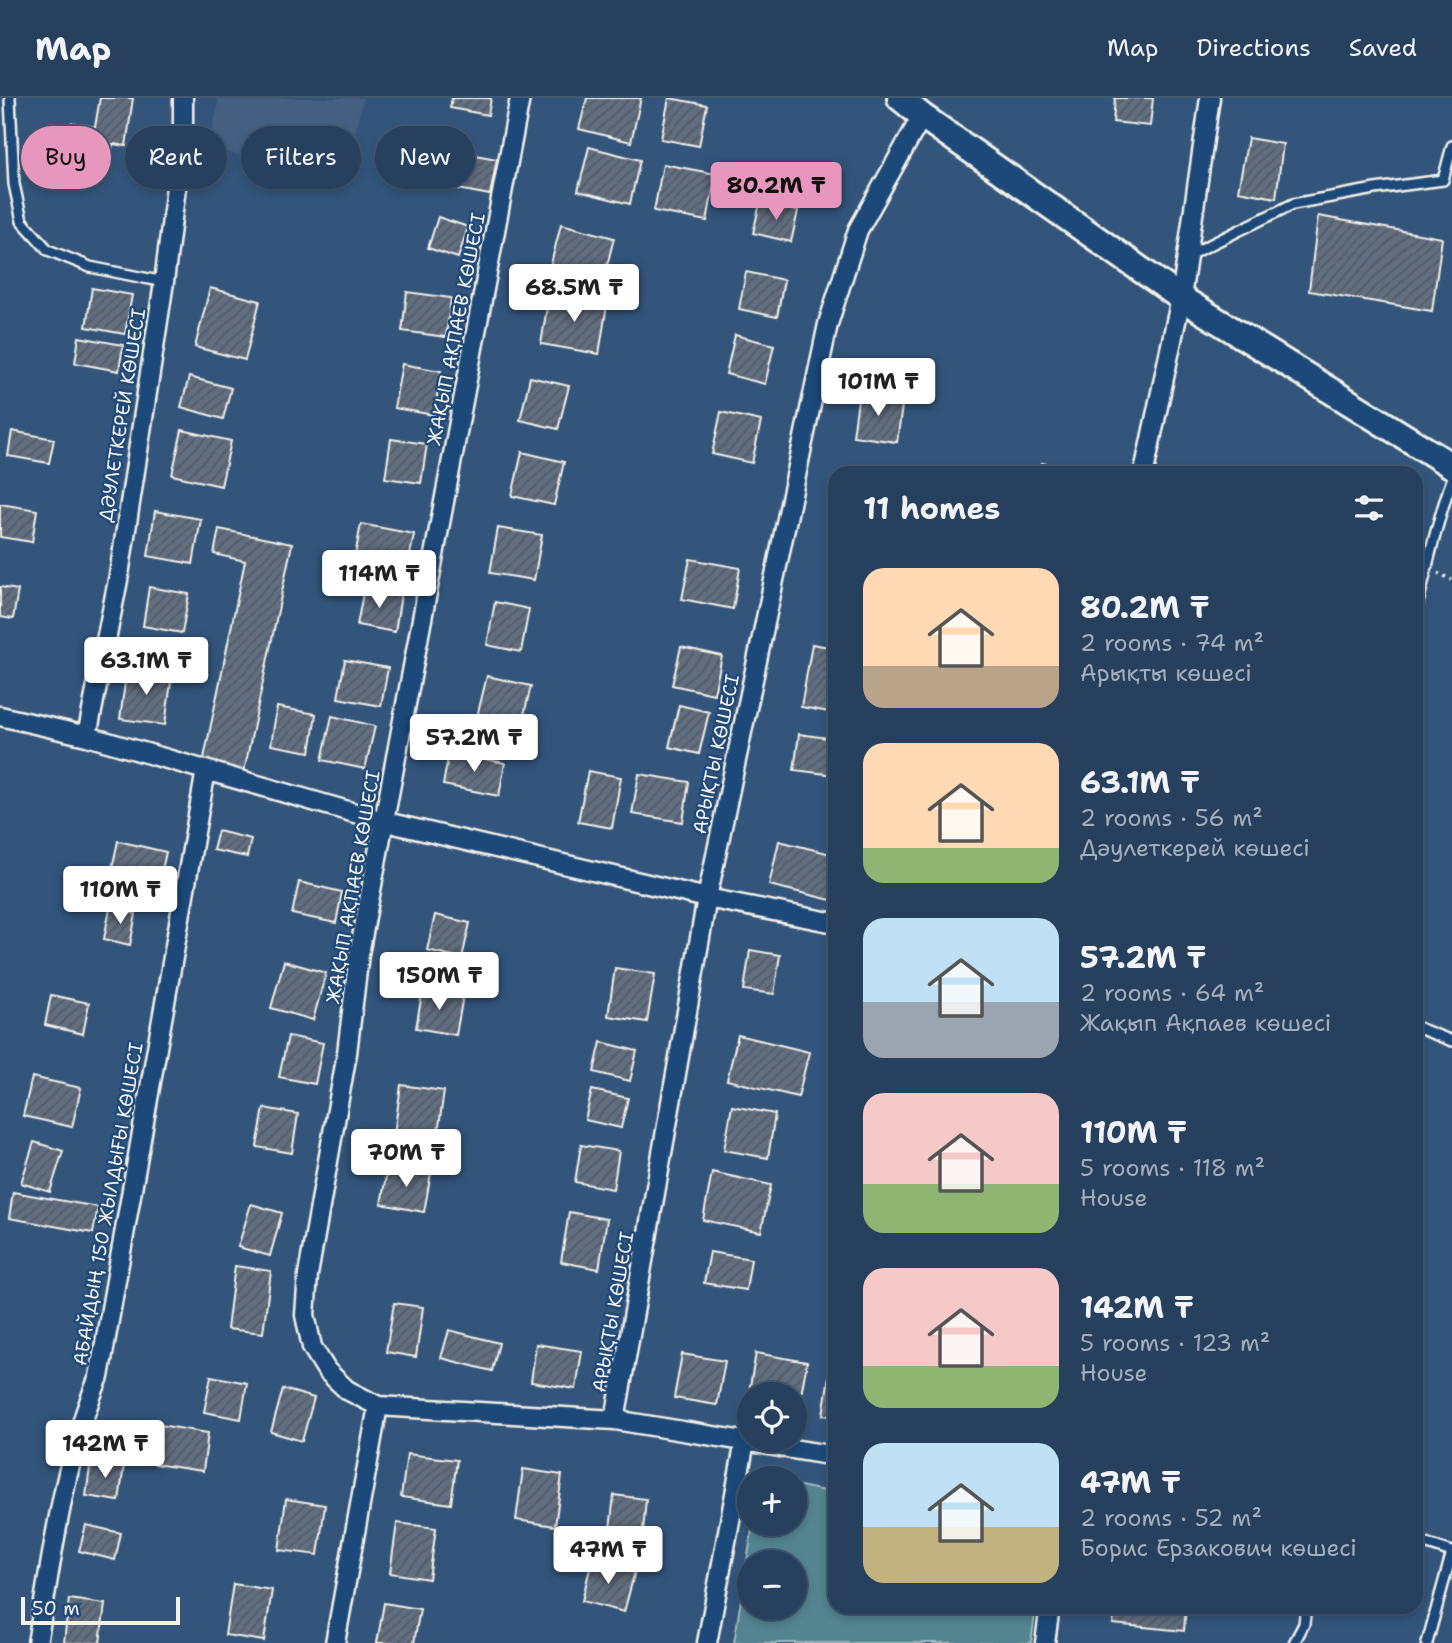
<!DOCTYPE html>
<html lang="en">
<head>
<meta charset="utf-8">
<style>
	body { margin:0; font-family:"Shantell Sans",sans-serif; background:#2e4763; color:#f1f3f6; height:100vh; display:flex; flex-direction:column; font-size:26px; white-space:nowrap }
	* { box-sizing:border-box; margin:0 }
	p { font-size:23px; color:#a4afbc }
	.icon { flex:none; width:38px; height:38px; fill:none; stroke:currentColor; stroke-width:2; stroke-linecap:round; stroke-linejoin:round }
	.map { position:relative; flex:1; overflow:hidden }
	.drawer { position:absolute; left:828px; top:368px; width:595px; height:1148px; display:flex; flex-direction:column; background:#26405d; border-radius:21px; box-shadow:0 4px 10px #0003,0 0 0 2px #425972 }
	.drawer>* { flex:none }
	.top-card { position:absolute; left:21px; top:28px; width:665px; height:63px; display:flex; gap:14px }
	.fabs { position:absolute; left:737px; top:1284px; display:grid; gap:14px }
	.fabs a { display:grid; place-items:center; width:70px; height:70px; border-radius:50%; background:#26405d; box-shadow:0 4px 10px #0003,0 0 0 2px #425972; font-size:35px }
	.scale { position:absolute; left:21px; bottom:18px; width:159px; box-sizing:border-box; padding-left:7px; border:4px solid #f4f1e8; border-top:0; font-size:19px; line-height:24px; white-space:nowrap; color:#f4f1e8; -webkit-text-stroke:5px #1f4a7a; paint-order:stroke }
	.price { position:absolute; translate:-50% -60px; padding:0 16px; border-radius:7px; background:#fff; color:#222; font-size:23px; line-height:46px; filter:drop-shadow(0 2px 4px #0008) }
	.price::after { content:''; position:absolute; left:50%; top:42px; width:21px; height:16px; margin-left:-10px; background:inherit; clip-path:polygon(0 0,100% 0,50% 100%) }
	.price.selected { background:#e797bd; color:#111 }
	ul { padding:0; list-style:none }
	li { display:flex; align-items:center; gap:21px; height:175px; padding:0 35px }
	li span { display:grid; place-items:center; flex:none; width:196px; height:140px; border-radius:21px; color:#555 }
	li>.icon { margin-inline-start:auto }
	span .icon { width:84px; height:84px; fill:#fffc; stroke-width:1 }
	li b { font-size:30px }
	h2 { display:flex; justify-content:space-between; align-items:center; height:84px; padding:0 35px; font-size:30px }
	.chip { padding:0 24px; border-radius:32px; background:#26405d; box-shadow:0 4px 10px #0003,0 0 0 2px #425972; font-size:24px; line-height:63px }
	.chip.selected { background:#e797bd; color:#111 }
	header { display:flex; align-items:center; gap:42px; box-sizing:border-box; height:98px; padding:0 35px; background:#26405d; border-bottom:2px solid #425972 }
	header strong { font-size:33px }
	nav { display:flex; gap:38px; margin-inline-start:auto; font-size:24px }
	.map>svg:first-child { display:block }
	.built { fill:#455f80 }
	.grass { fill:#52848f; stroke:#a3babc; stroke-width:2; fill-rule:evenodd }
	.building { fill:url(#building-hatch); stroke:#f4f1e8; stroke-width:2 }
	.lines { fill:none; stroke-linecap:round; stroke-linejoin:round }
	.lane-casing { stroke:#f4f1e8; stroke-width:14 }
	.street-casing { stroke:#f4f1e8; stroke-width:23 }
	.secondary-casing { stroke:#f4f1e8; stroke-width:30 }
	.path { stroke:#f4f1e8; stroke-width:3.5; stroke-dasharray:2 5; stroke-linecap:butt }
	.lane { stroke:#1f4a7a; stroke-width:9 }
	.street { stroke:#1f4a7a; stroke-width:18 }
	.secondary { stroke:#1f4a7a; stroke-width:24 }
	.labels { text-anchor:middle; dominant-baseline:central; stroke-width:5; stroke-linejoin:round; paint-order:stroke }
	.street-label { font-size:19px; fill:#f4f1e8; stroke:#1f4a7a }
</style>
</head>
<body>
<header>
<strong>Map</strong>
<nav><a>Map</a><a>Directions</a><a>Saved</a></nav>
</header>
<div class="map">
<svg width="1452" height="1545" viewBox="0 0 1452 1545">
	<defs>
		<pattern id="building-hatch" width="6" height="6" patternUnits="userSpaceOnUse" patternTransform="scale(1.75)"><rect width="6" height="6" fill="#616e81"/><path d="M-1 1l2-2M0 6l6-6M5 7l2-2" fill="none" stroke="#545961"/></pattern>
	</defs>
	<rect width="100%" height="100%" fill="#33557c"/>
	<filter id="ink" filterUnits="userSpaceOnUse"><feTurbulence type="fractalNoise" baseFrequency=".0143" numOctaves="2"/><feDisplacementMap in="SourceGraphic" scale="14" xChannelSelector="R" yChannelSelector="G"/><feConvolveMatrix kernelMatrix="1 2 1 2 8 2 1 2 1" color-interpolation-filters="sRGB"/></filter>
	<g filter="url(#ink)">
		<!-- built -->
		<path class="built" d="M 219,0 L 363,0 L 344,82 L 209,50 Z"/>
		<!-- grass -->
		<path class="grass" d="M 795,1387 L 835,1395 L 835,1508 L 1036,1509 L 1031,1545 L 734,1545 L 753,1426 L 794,1426 ZM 749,1465 L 794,1465 L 794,1510 L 749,1510 Z"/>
		<!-- building -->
		<path class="building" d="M 100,0 L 133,0 L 126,48 L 113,46 L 108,74 L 64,67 L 71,25 L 95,29 Z
			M 452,0 L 491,0 L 488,17 L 450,10 Z
			M 587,0 L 641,0 L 631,44 L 579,31 Z
			M 669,0 L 707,7 L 699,48 L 661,41 Z
			M 1115,0 L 1153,0 L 1150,28 L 1113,24 Z
			M 1248,40 L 1283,46 L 1276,100 L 1238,93 Z
			M 589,49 L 640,62 L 630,106 L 578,93 Z
			M 443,51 L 497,61 L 490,97 L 437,87 Z
			M 663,66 L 716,76 L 707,123 L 654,113 Z
			M 760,105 L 798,113 L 791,144 L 753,135 Z
			M 1318,118 L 1442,140 L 1432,213 L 1309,193 Z
			M 438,119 L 468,129 L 458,160 L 428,150 Z
			M 561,126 L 614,140 L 602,187 L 549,174 Z
			M 746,174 L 784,182 L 777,219 L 739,211 Z
			M 92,190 L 132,197 L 125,236 L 86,229 Z
			M 210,190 L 260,203 L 245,262 L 195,249 Z
			M 407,194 L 451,200 L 446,239 L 402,233 Z
			M 549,197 L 607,207 L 599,256 L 541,246 Z
			M 735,237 L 774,247 L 765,286 L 726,276 Z
			M 79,239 L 123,247 L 119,273 L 75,265 Z
			M 402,266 L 441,273 L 434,317 L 394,310 Z
			M 189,279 L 231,290 L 223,321 L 181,309 Z
			M 530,279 L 569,288 L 558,331 L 520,322 Z
			M 859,295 L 903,301 L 897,344 L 853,338 Z
			M 721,314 L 761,323 L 752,365 L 712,356 Z
			M 182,332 L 231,343 L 221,388 L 172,377 Z
			M 12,333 L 54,341 L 49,365 L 8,358 Z
			M 391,341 L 427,346 L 421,385 L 385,380 Z
			M 522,354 L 564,364 L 554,407 L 512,398 Z
			M 1042,365 L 1080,374 L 1040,374 Z
			M 0,406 L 37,412 L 32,444 L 0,439 Z
			M 155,413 L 201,421 L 193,466 L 148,458 Z
			M 361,426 L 414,436 L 407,473 L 354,463 Z
			M 498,430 L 542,437 L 534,482 L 490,475 Z
			M 219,431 L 292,446 L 244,674 L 203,665 L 245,463 L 214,456 Z
			M 690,461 L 740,470 L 733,511 L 682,501 Z
			M 835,484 L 835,518 L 829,517 Z
			M 0,489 L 18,492 L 13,521 L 0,519 Z
			M 149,489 L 189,496 L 182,535 L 143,528 Z
			M 364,490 L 401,497 L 395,534 L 357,527 Z
			M 495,504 L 529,511 L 521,554 L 487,547 Z
			M 812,546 L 835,550 L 835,615 L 801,609 Z
			M 681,549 L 722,558 L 714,596 L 672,587 Z
			M 345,562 L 388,570 L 381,608 L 338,600 Z
			M 127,570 L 172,577 L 165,627 L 120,621 Z
			M 487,578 L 531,588 L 519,637 L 475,627 Z
			M 679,607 L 709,614 L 699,656 L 669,649 Z
			M 277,609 L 316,616 L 310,654 L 271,647 Z
			M 332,618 L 375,628 L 365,671 L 322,662 Z
			M 799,636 L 835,641 L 835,677 L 794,672 Z
			M 449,654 L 505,665 L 499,698 L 443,687 Z
			M 588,673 L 621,679 L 612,730 L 578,724 Z
			M 639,676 L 689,684 L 683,724 L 632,716 Z
			M 218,733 L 251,741 L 247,759 L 213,752 Z
			M 118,743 L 166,754 L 159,786 L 111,775 Z
			M 779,743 L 835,757 L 835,803 L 769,787 Z
			M 299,784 L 342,794 L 336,825 L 292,816 Z
			M 110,810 L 136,816 L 130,847 L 104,841 Z
			M 435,817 L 470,825 L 462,860 L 427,852 Z
			M 750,852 L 780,857 L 774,896 L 744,892 Z
			M 284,863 L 326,875 L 313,922 L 271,910 Z
			M 615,870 L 655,876 L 647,924 L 608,918 Z
			M 423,890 L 463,898 L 456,937 L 416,930 Z
			M 51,897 L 89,905 L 83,936 L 45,927 Z
			M 738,937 L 809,954 L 798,999 L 727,982 Z
			M 288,938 L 323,945 L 315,986 L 279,979 Z
			M 601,944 L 637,953 L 630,983 L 594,974 Z
			M 32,979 L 81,990 L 72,1029 L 23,1018 Z
			M 401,987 L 444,993 L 436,1049 L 393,1043 Z
			M 592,992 L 628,1000 L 621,1030 L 585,1022 Z
			M 732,1008 L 775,1016 L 768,1060 L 724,1052 Z
			M 264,1010 L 298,1016 L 292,1055 L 257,1049 Z
			M 34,1044 L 63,1053 L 50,1094 L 21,1085 Z
			M 581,1047 L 619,1053 L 613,1091 L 575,1084 Z
			M 388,1067 L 431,1075 L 424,1114 L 381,1106 Z
			M 712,1074 L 771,1087 L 761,1134 L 703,1122 Z
			M 13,1094 L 98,1109 L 93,1135 L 9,1120 Z
			M 251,1106 L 282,1115 L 270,1158 L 238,1149 Z
			M 569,1114 L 607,1121 L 599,1171 L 561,1164 Z
			M 710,1154 L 751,1161 L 746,1192 L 704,1185 Z
			M 235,1168 L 271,1173 L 263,1235 L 227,1231 Z
			M 394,1205 L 423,1209 L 416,1259 L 386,1254 Z
			M 449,1232 L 499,1245 L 492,1273 L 441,1260 Z
			M 536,1246 L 582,1253 L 576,1291 L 531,1284 Z
			M 756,1255 L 807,1264 L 797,1319 L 794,1319 L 794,1297 L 749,1297 L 749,1310 L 746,1310 Z
			M 682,1256 L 725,1263 L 717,1307 L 674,1300 Z
			M 211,1278 L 247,1285 L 241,1321 L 204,1314 Z
			M 829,1278 L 835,1278 L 835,1319 L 823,1317 Z
			M 283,1291 L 314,1300 L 302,1343 L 271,1334 Z
			M 160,1327 L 208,1335 L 203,1373 L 154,1366 Z
			M 407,1356 L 457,1362 L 451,1406 L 401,1399 Z
			M 91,1362 L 124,1367 L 119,1403 L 86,1398 Z
			M 523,1371 L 562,1377 L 555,1428 L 516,1422 Z
			M 614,1397 L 646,1401 L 642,1444 L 609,1440 Z
			M 286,1401 L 325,1407 L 318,1457 L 279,1452 Z
			M 397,1425 L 436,1430 L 429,1481 L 390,1475 Z
			M 86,1427 L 121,1435 L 115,1462 L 79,1453 Z
			M 592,1462 L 635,1473 L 624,1514 L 582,1503 Z
			M 233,1486 L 272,1492 L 264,1543 L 225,1537 Z
			M 69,1501 L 105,1506 L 100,1545 L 64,1545 Z
			M 384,1505 L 420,1511 L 414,1545 L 377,1545 Z
			M 1115,1508 L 1186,1508 L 1184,1533 L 1113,1526 Z"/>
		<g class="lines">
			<defs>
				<path id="lane" d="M 10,0 L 14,86 L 22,123 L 48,152 L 90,169 L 164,184
					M 1187,158 L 1293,106 L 1375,91 L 1443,82 L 1452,48
					M 1416,512 C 1428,468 1436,424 1452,382
					M 1416,929 L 1452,943
					M 1416,1442 L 1452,1454
					M 1294,1545 L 1304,1526 L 1306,1508
					M 1427,1545 L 1452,1454"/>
				<path id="street" d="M 520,0 L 359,856 L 347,955 L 308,1177 L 305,1217 L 312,1249 L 327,1273 L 347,1292 L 378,1308 L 615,1322 L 835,1358
					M 1144,374 L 1181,200 L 1210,0
					M 0,618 L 87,638 L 386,724 L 707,800 L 835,825
					M 87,638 L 119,477 L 164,184 L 183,34 L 183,0
					M 615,1322 L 707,800 L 828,226 L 858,132 L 922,18
					M 37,1545 C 53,1455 63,1363 99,1279 L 206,672
					M 335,1545 L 378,1308
					M 707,1545 L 745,1343
					M 1045,1545 L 1050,1508"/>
				<path id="secondary" d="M 900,0 L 922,18 L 1181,200 L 1452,368"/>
			</defs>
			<!-- lane casing -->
			<use href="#lane" class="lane-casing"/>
			<!-- street casing -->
			<use href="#street" class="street-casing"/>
			<!-- secondary casing -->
			<use href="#secondary" class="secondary-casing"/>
			<!-- path -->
			<path class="path" d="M 1438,475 L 1452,482"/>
			<!-- lane -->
			<use href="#lane" class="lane"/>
			<!-- street -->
			<use href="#street" class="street"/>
			<!-- secondary -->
			<use href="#secondary" class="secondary"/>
		</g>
	</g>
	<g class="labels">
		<!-- street labels -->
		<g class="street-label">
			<text transform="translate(456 231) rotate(-79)">ЖАҚЫП АҚПАЕВ КӨШЕСІ</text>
			<text transform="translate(122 317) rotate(-81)">ДӘУЛЕТКЕРЕЙ КӨШЕСІ</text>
			<text transform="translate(716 656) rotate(-78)">АРЫҚТЫ КӨШЕСІ</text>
			<text transform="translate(353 789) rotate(-80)">ЖАҚЫП АҚПАЕВ КӨШЕСІ</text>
			<text transform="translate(108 1106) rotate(-80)">АБАЙДЫҢ 150 ЖЫЛДЫҒЫ КӨШЕСІ</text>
			<text transform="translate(613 1214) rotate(-80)">АРЫҚТЫ КӨШЕСІ</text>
		</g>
	</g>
</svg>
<div class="fabs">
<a><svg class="icon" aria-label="locate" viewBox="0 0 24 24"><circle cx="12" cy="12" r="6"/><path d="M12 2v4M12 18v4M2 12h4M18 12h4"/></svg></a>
<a>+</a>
<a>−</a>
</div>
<div class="scale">50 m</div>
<b class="price selected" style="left:776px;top:124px">80.2M ₸</b>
<b class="price" style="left:574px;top:226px">68.5M ₸</b>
<b class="price" style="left:878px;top:320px">101M ₸</b>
<b class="price" style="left:379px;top:512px">114M ₸</b>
<b class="price" style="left:146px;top:599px">63.1M ₸</b>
<b class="price" style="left:474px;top:676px">57.2M ₸</b>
<b class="price" style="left:120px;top:828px">110M ₸</b>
<b class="price" style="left:439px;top:914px">150M ₸</b>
<b class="price" style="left:406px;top:1091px">70M ₸</b>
<b class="price" style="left:105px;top:1382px">142M ₸</b>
<b class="price" style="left:608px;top:1488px">47M ₸</b>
<div class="top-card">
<a class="chip selected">Buy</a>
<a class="chip">Rent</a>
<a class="chip">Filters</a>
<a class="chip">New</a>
</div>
<section class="drawer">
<h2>11 homes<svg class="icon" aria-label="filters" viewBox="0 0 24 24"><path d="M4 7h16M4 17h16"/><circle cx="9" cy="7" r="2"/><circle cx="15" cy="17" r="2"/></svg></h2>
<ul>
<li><span style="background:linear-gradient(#ffd9b3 70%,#b9a48a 0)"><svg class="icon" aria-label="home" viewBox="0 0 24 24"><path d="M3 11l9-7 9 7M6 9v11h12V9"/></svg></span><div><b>80.2M ₸</b><p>2 rooms · 74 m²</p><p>Арықты көшесі</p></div></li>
<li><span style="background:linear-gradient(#ffd9b3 75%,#8fb573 0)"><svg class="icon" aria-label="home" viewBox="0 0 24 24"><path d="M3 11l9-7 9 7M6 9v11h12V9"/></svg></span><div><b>63.1M ₸</b><p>2 rooms · 56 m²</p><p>Дәулеткерей көшесі</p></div></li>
<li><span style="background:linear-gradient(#bfe0f5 60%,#9aa5b1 0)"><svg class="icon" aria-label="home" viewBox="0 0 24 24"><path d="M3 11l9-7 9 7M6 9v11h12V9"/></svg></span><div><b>57.2M ₸</b><p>2 rooms · 64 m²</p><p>Жақып Ақпаев көшесі</p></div></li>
<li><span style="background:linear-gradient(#f6c9c9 65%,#8fb573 0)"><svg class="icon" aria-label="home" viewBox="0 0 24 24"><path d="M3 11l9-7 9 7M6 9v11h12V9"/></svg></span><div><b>110M ₸</b><p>5 rooms · 118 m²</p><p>House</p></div></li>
<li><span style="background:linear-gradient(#f6c9c9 70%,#8fb573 0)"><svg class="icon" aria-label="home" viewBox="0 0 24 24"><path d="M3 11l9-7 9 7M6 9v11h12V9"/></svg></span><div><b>142M ₸</b><p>5 rooms · 123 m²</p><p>House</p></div></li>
<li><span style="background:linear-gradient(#bfe0f5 60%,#c2b280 0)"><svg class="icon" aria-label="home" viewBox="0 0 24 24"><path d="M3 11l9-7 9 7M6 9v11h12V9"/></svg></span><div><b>47M ₸</b><p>2 rooms · 52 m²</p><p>Борис Ерзакович көшесі</p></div></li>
</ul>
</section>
</div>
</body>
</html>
